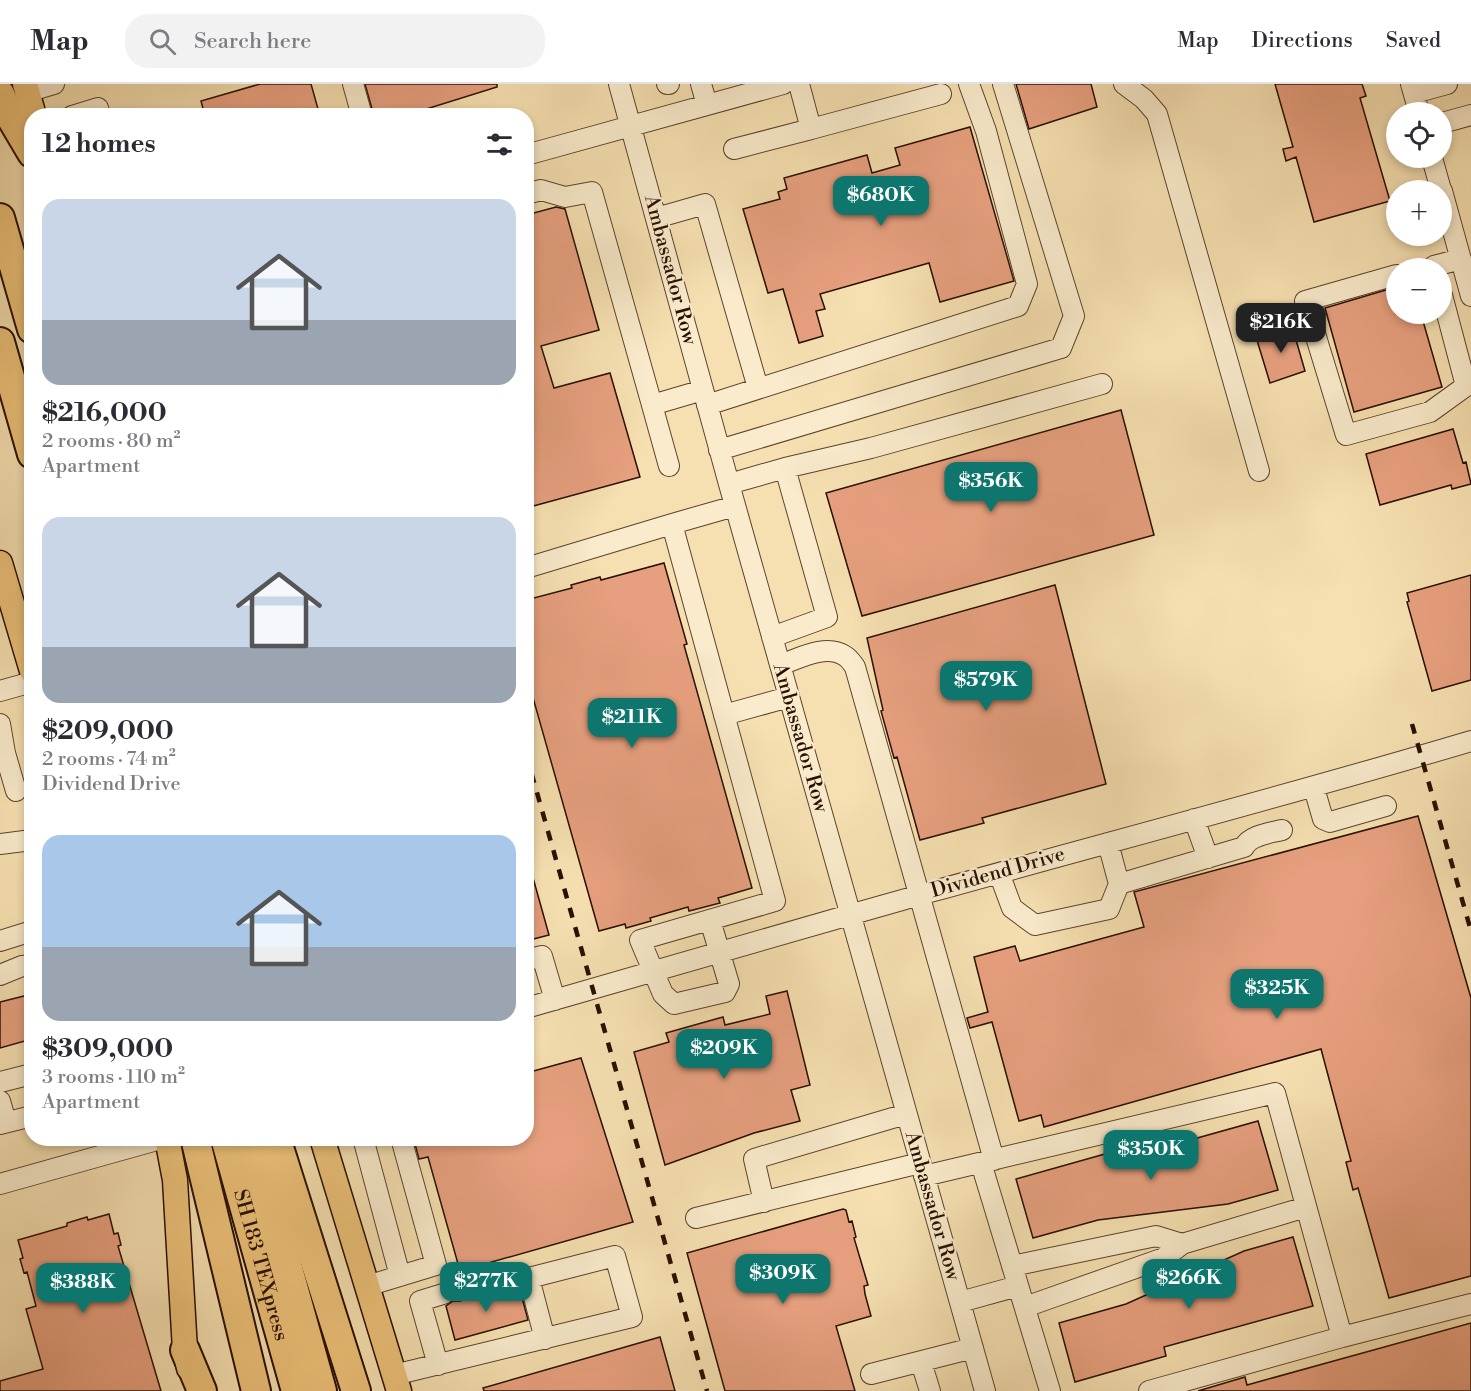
<!DOCTYPE html>
<html lang="en">
<head>
<meta charset="utf-8">
<style>
	body { margin:0; font-family:"Libre Bodoni",serif; background:#f2f2f3; color:#2b2b33; height:100vh; display:flex; flex-direction:column; font-size:22px; white-space:nowrap }
	* { box-sizing:border-box; margin:0 }
	p { font-size:20px; color:#7c7c81 }
	.icon { flex:none; width:33px; height:33px; fill:none; stroke:currentColor; stroke-width:2; stroke-linecap:round; stroke-linejoin:round }
	.map { position:relative; flex:1; overflow:hidden }
	.panel { position:absolute; left:24px; top:24px; width:510px; height:1038px; display:flex; flex-direction:column; background:#fff; border-radius:24px; box-shadow:0 3px 9px #0003 }
	.panel>* { flex:none }
	.tools { position:absolute; left:1386px; top:18px; display:grid; gap:12px }
	.tools a { display:grid; place-items:center; width:66px; height:66px; border-radius:50%; background:#fff; box-shadow:0 3px 9px #0003; font-size:30px }
	.price { position:absolute; translate:-50% -51px; padding:0 14px; border-radius:12px; background:#0f766e; color:#fff; font-size:20px; line-height:39px; filter:drop-shadow(0 2px 3px #0008) }
	.price::after { content:''; position:absolute; left:50%; top:36px; width:18px; height:14px; margin-left:-9px; background:inherit; clip-path:polygon(0 0,100% 0,50% 100%) }
	.price.active { background:#222; color:#fff }
	ul { padding:0; list-style:none }
	li { display:grid; align-content:center; gap:12px; height:318px; padding:0 18px }
	li span { display:grid; place-items:center; height:186px; border-radius:18px; color:#555 }
	li>.icon { margin-inline-start:auto }
	span .icon { width:108px; height:108px; fill:#fffc; stroke-width:1 }
	li b { font-size:26px }
	h2 { display:flex; justify-content:space-between; align-items:center; height:72px; padding:0 18px; font-size:26px }
	header { display:flex; align-items:center; gap:36px; box-sizing:border-box; height:84px; padding:0 30px; background:#fff; border-bottom:2px solid #e1e1e2 }
	header strong { font-size:28px }
	nav { display:flex; gap:33px; margin-inline-start:auto; font-size:21px }
	.search { width:420px; height:54px; background:#f2f2f3; display:flex; align-items:center; gap:15px; box-sizing:border-box; padding:0 21px; border-radius:24px; color:#7c7c81; font-size:22px }
	.map>svg:first-child { display:block }
	.building { fill:#e7a07f; stroke:#280f00; stroke-width:1.5 }
	.lines { fill:none; stroke-linecap:round; stroke-linejoin:round }
	.minor-casing { stroke:#5c432c; stroke-width:22 }
	.major-casing { stroke:#280f00; stroke-width:27 }
	.highway-casing { stroke:#280f00; stroke-width:32 }
	.minor { stroke:#f9ebcc; stroke-width:20 }
	.major { stroke:#ebc078; stroke-width:24 }
	.highway { stroke:#ebc078; stroke-width:28 }
	.rail { stroke:#280f00; stroke-width:4.5; stroke-dasharray:10 10; stroke-linecap:butt }
	.labels { text-anchor:middle; dominant-baseline:central; stroke-width:4.5; stroke-linejoin:round; paint-order:stroke }
	.street-label { font-size:20px; fill:#280f00; stroke:#f9ebcc }
</style>
</head>
<body>
<header>
<strong>Map</strong>
<div class="search"><svg class="icon" aria-label="search" viewBox="0 0 24 24"><circle cx="10" cy="10" r="6"/><path d="M15 15l6 6"/></svg>Search here</div>
<nav><a>Map</a><a>Directions</a><a>Saved</a></nav>
</header>
<div class="map">
<svg width="1471" height="1307" viewBox="0 0 1471 1307">
	<rect width="100%" height="100%" fill="#f6e0b1"/>
	<filter id="stains"><feTurbulence type="fractalNoise" baseFrequency=".00333" numOctaves="4"/><feColorMatrix values="0 0 0 0 .2 0 0 0 0 .09 0 0 0 0 .02 0 0 0 .5 -.17"/></filter>
	<radialGradient id="worn" r=".72"><stop offset=".6" stop-color="#630" stop-opacity="0"/><stop offset="1" stop-color="#630" stop-opacity=".3"/></radialGradient>
	<!-- building -->
	<path class="building" d="M 260,0 L 311,0 L 320,32 L 205,32 L 201,17 Z
		M 365,0 L 497,0 L 497,3 L 404,32 L 374,32 Z
		M 1016,0 L 1091,0 L 1097,23 L 1029,45 Z
		M 1275,0 L 1362,0 L 1366,12 L 1360,14 L 1390,117 L 1314,138 L 1296,73 L 1286,77 L 1283,65 L 1293,63 Z
		M 970,43 L 1014,197 L 940,218 L 929,179 L 820,210 L 825,225 L 816,227 L 823,252 L 799,259 L 783,205 L 768,209 L 743,125 L 780,115 L 778,108 L 787,105 L 784,94 L 867,71 L 872,89 L 900,81 L 895,64 Z
		M 556,123 L 565,125 L 599,246 L 541,262 L 554,304 L 610,289 L 640,393 L 526,424 L 526,131 Z
		M 1396,203 L 1396,230 L 1421,230 L 1442,303 L 1354,328 L 1325,224 Z
		M 1292,242 L 1305,287 L 1270,299 L 1256,253 Z
		M 1121,326 L 1154,451 L 862,532 L 826,409 Z
		M 1453,345 L 1463,379 L 1466,378 L 1471,400 L 1452,405 L 1451,401 L 1380,421 L 1366,370 Z
		M 664,479 L 687,560 L 684,561 L 752,804 L 718,814 L 720,819 L 689,827 L 688,823 L 650,834 L 651,837 L 626,844 L 625,840 L 599,847 L 526,589 L 526,516 L 572,504 L 571,501 L 600,493 L 601,496 Z
		M 1471,491 L 1471,596 L 1432,607 L 1407,518 L 1409,517 L 1407,509 Z
		M 1055,501 L 1106,700 L 982,734 L 984,739 L 920,756 L 897,673 L 894,674 L 881,627 L 883,626 L 867,554 Z
		M 1418,732 L 1471,914 L 1471,1192 L 1389,1214 L 1358,1104 L 1353,1106 L 1346,1078 L 1351,1077 L 1321,965 L 1044,1043 L 1041,1031 L 1019,1037 L 992,938 L 970,944 L 967,934 L 988,928 L 974,873 L 1015,862 L 1020,877 L 1144,843 L 1134,808 Z
		M 526,783 L 530,783 L 549,851 L 526,857 Z
		M 787,907 L 810,1001 L 791,1006 L 800,1037 L 754,1049 L 665,1081 L 634,968 L 669,958 L 666,949 L 723,933 L 725,941 L 770,930 L 766,912 Z
		M 32,910 L 32,955 L 0,964 L 0,918 Z
		M 581,974 L 633,1138 L 460,1187 L 428,1073 L 419,1075 L 415,1060 L 423,1057 L 422,1054 L 526,1054 L 526,989 Z
		M 1258,1037 L 1278,1106 L 1228,1120 L 1098,1136 L 1033,1154 L 1016,1095 L 1105,1070 L 1108,1079 Z
		M 843,1125 L 846,1126 L 849,1138 L 852,1137 L 856,1153 L 854,1154 L 868,1201 L 864,1202 L 865,1210 L 871,1232 L 836,1242 L 855,1307 L 725,1307 L 687,1169 Z
		M 109,1130 L 114,1150 L 118,1149 L 121,1161 L 118,1162 L 161,1307 L 0,1307 L 0,1297 L 43,1285 L 26,1225 L 36,1222 L 27,1188 L 24,1189 L 20,1175 L 23,1174 L 18,1156 L 67,1142 L 67,1139 L 87,1133 L 88,1136 Z
		M 1293,1153 L 1313,1222 L 1164,1263 L 1166,1272 L 1075,1298 L 1059,1239 L 1126,1220 L 1244,1167 Z
		M 520,1206 L 528,1236 L 455,1256 L 446,1222 L 453,1217 L 460,1217 L 495,1207 Z
		M 1471,1239 L 1471,1307 L 1198,1307 L 1245,1293 L 1247,1301 Z
		M 660,1253 L 675,1307 L 484,1307 L 483,1304 Z"/>
	<g class="lines">
		<defs>
			<path id="minor" d="M 353,0 L 362,32
				M 619,0 L 729,400 L 985,1307
				M 667,0 L 669,0
				M 701,0 L 707,21
				M 1124,0 L 1144,15 L 1157,30 L 1259,387
				M 1411,0 L 1419,28
				M 27,8 L 54,0
				M 1414,9 L 1447,0
				M 72,32 L 98,24 L 100,32
				M 1442,39 L 1471,31
				M 811,45 L 941,10
				M 734,65 L 811,45 L 799,0
				M 526,71 L 783,0
				M 1432,74 L 1441,106
				M 1442,107 L 1471,212
				M 526,110 L 541,106 L 565,113 L 592,108 L 652,321
				M 656,134 L 705,120 L 758,304
				M 1435,184 L 1434,182 L 1461,175
				M 1396,191 L 1305,217 L 1346,351 L 1430,328 L 1466,302
				M 1442,211 L 1466,302 L 1471,301
				M 707,321 L 1018,222 L 1027,200 L 986,47 L 969,0
				M 719,366 L 1061,264 L 1074,232 L 1003,0
				M 669,382 L 652,321 L 703,306
				M 729,400 L 785,384
				M 526,484 L 672,440
				M 772,553 L 827,533 L 785,384 L 871,364 L 1102,300
				M 780,581 C 798,575 826,559 845,572 C 849,574 852,579 855,583 L 994,1076
				M 0,607 L 32,598
				M 724,631 L 789,613
				M 0,640 L 5,669 L 16,707
				M 1314,704 L 1323,735 L 1330,738 L 1386,722
				M 1194,735 L 1208,774
				M 1108,759 L 1119,800
				M 0,760 L 32,756
				M 999,789 L 1012,824 L 1035,841 L 1109,825 L 1119,800 L 1244,763 C 1250,751 1270,749 1282,746
				M 710,836 L 729,900 L 725,908 L 674,920 L 663,910 L 640,856 L 775,817 L 672,440 L 735,422
				M 0,857 L 32,847
				M 526,876 L 542,872 L 555,916
				M 0,891 L 22,882 L 32,881
				M 526,924 C 663,885 798,845 934,807 C 1113,757 1293,710 1471,657
				M 0,998 L 32,990
				M 0,1017 L 6,1038
				M 0,1040 L 32,1032
				M 363,1054 L 400,1192
				M 981,1079 L 1050,1307
				M 924,1092 L 1275,1009 L 1342,1253 L 1149,1307
				M 0,1100 L 164,1054
				M 764,1118 L 754,1075 L 906,1030
				M 696,1134 L 920,1079
				M 1182,1160 L 1306,1123
				M 1012,1182 L 1156,1152 L 1182,1160 L 1164,1174 L 1025,1223
				M 367,1202 L 436,1181 L 401,1054
				M 457,1206 L 493,1195 L 529,1194
				M 960,1218 L 1018,1202
				M 1342,1253 L 1471,1220
				M 921,1278 L 930,1307
				M 438,1281 L 420,1217 L 443,1210
				M 871,1290 L 973,1264
				M 394,1291 C 473,1271 553,1253 632,1233 L 615,1172 L 529,1194 L 545,1255"/>
			<path id="major" d="M 25,0 L 34,32
				M 0,479 L 32,587
				M 167,1054 L 175,1096 L 185,1266 L 189,1284
				M 322,1054 L 399,1307"/>
			<g id="highway">
				<path d="M 0,10 L 10,32 L 32,69"/>
				<path d="M 0,134 L 32,245"/>
				<path d="M 0,258 L 32,370"/>
				<path d="M 195,1054 L 256,1307"/>
				<path id="s1" d="M 225,1054 L 296,1307"/>
				<path d="M 252,1054 L 322,1307"/>
				<path d="M 276,1054 L 356,1307"/>
				<path d="M 185,1266 L 202,1307"/>
			</g>
		</defs>
		<!-- minor casing -->
		<use href="#minor" class="minor-casing"/>
		<!-- major casing -->
		<use href="#major" class="major-casing"/>
		<!-- highway casing -->
		<use href="#highway" class="highway-casing"/>
		<!-- minor -->
		<use href="#minor" class="minor"/>
		<!-- major -->
		<use href="#major" class="major"/>
		<!-- highway -->
		<use href="#highway" class="highway"/>
		<!-- rail -->
		<path class="rail" d="M 1412,640 L 1471,847
			M 526,670 L 707,1307"/>
	</g>
	<g class="labels">
		<!-- street labels -->
		<g class="street-label">
			<text transform="translate(670 186) rotate(75)">Ambassador Row</text>
			<text transform="translate(800 654) rotate(74)">Ambassador Row</text>
			<text transform="translate(998 789) rotate(-16)">Dividend Drive</text>
			<text transform="translate(932 1122) rotate(74)">Ambassador Row</text>
			<text stroke="none"><textPath href="#s1" startOffset="132">SH 183 TEXpress</textPath></text>
		</g>
	</g>
	<rect width="100%" height="100%" filter="url(#stains)"/>
	<rect width="100%" height="100%" fill="url(#worn)"/>
</svg>
<div class="tools">
<a><svg class="icon" aria-label="locate" viewBox="0 0 24 24"><circle cx="12" cy="12" r="6"/><path d="M12 2v4M12 18v4M2 12h4M18 12h4"/></svg></a>
<a>+</a>
<a>−</a>
</div>
<b class="price" style="left:881px;top:143px">$680K</b>
<b class="price active" style="left:1281px;top:270px">$216K</b>
<b class="price" style="left:991px;top:429px">$356K</b>
<b class="price" style="left:986px;top:628px">$579K</b>
<b class="price" style="left:632px;top:665px">$211K</b>
<b class="price" style="left:1277px;top:936px">$325K</b>
<b class="price" style="left:724px;top:996px">$209K</b>
<b class="price" style="left:1151px;top:1097px">$350K</b>
<b class="price" style="left:783px;top:1221px">$309K</b>
<b class="price" style="left:1189px;top:1226px">$266K</b>
<b class="price" style="left:486px;top:1229px">$277K</b>
<b class="price" style="left:83px;top:1230px">$388K</b>
<section class="panel">
<h2>12 homes<svg class="icon" aria-label="filters" viewBox="0 0 24 24"><path d="M4 7h16M4 17h16"/><circle cx="9" cy="7" r="2"/><circle cx="15" cy="17" r="2"/></svg></h2>
<ul>
<li><span style="background:linear-gradient(#c9d6e8 65%,#9aa5b1 0)"><svg class="icon" aria-label="home" viewBox="0 0 24 24"><path d="M3 11l9-7 9 7M6 9v11h12V9"/></svg></span><div><b>$216,000</b><p>2 rooms · 80 m²</p><p>Apartment</p></div></li>
<li><span style="background:linear-gradient(#c9d6e8 70%,#9aa5b1 0)"><svg class="icon" aria-label="home" viewBox="0 0 24 24"><path d="M3 11l9-7 9 7M6 9v11h12V9"/></svg></span><div><b>$209,000</b><p>2 rooms · 74 m²</p><p>Dividend Drive</p></div></li>
<li><span style="background:linear-gradient(#a9c7e8 60%,#9aa5b1 0)"><svg class="icon" aria-label="home" viewBox="0 0 24 24"><path d="M3 11l9-7 9 7M6 9v11h12V9"/></svg></span><div><b>$309,000</b><p>3 rooms · 110 m²</p><p>Apartment</p></div></li>
</ul>
</section>
</div>
</body>
</html>
